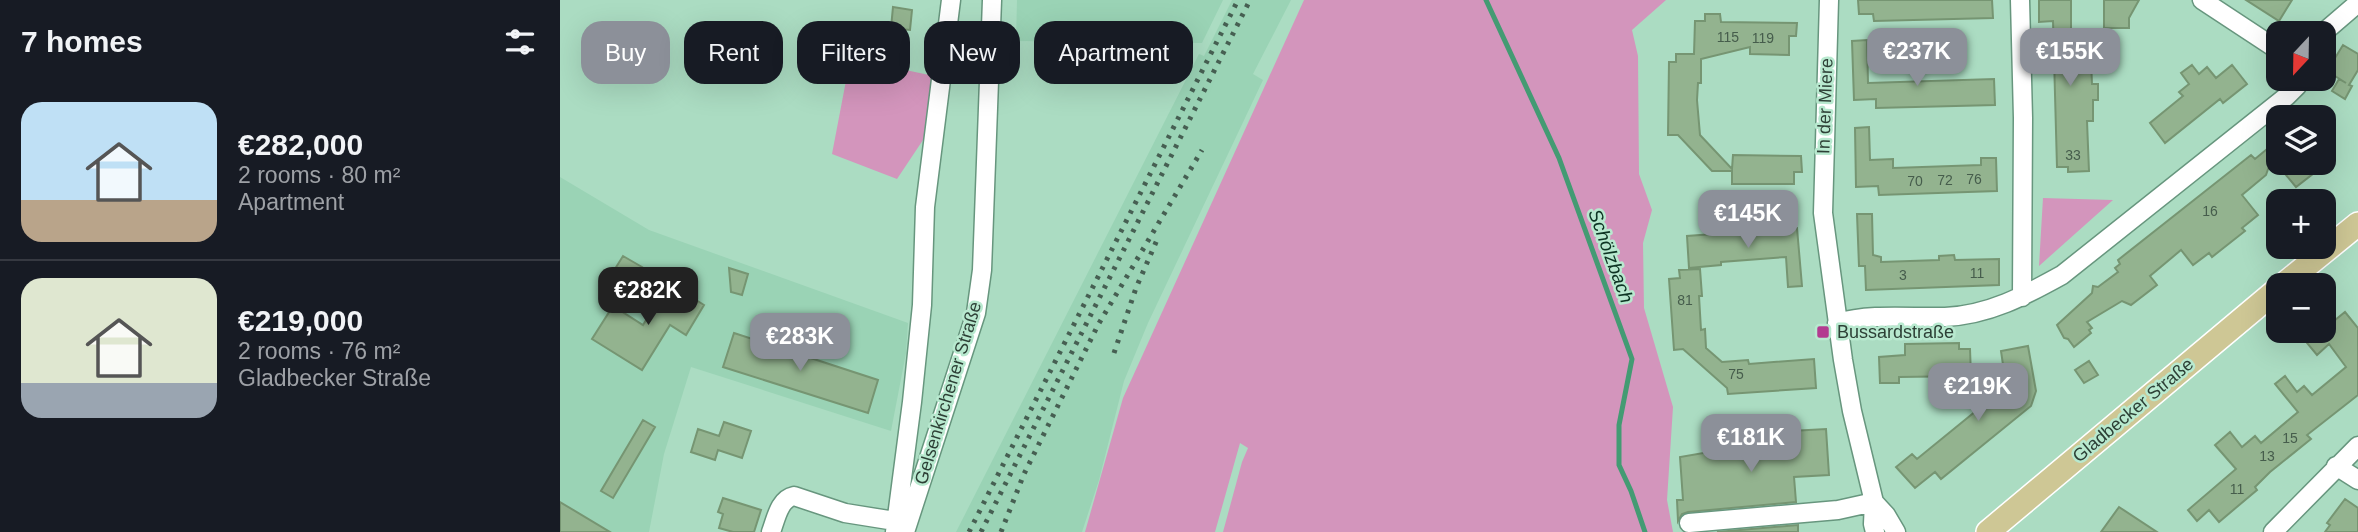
<!DOCTYPE html>
<html lang="en">
<head>
<meta charset="utf-8">
<style>
	body { margin:0; font-family:Arial,sans-serif; background:#242831; color:#f1f3f6; height:100vh; display:flex; flex-direction:column; font-size:26px; white-space:nowrap }
	* { box-sizing:border-box; margin:0 }
	p { font-size:23px; color:#9ea1a6 }
	.icon { flex:none; width:38px; height:38px; fill:none; stroke:currentColor; stroke-width:2; stroke-linecap:round; stroke-linejoin:round }
	.map { position:relative; flex:1; overflow:hidden }
	.panel { display:flex; flex-direction:column; background:#171b24; width:560px }
	.panel>* { flex:none }
	.banner { position:absolute; left:21px; top:21px; width:665px; height:63px; display:flex; gap:14px }
	.needle { width:46px; rotate:202deg }
	.fabs { position:absolute; left:1706px; top:21px; display:grid; gap:14px }
	.fabs a { display:grid; place-items:center; width:70px; height:70px; border-radius:14px; background:#171b24; box-shadow:0 7px 28px #0002; font-size:35px }
	.price { position:absolute; translate:-50% -60px; padding:0 16px; border-radius:14px; background:#8c9099; color:#fff; font-size:23px; line-height:46px; filter:drop-shadow(0 2px 4px #0008) }
	.price::after { content:''; position:absolute; left:50%; top:42px; width:21px; height:16px; margin-left:-10px; background:inherit; clip-path:polygon(0 0,100% 0,50% 100%) }
	.price.active { background:#222; color:#fff }
	ul { padding:0; list-style:none }
	li { display:flex; align-items:center; gap:21px; height:175px; padding:0 21px }
	li+li { border-top:2px solid #363941 }
	li span { display:grid; place-items:center; flex:none; width:196px; height:140px; border-radius:21px; color:#555 }
	li>.icon { margin-inline-start:auto }
	span .icon { width:84px; height:84px; fill:#fffc; stroke-width:1 }
	li b { font-size:30px }
	h2 { display:flex; justify-content:space-between; align-items:center; height:84px; padding:0 21px; font-size:30px }
	.chip { padding:0 24px; border-radius:21px; background:#171b24; box-shadow:0 7px 28px #0002; font-size:24px; line-height:63px }
	.chip.active { background:#8c9099; color:#fff }
	main { display:flex; flex:1; min-height:0 }
	.map>svg:first-child { display:block }
	.built { fill:#9ad3b5 }
	.green { fill:#d395bc }
	.lines { fill:none; stroke-linecap:round; stroke-linejoin:round }
	.stream { stroke:#439b73; stroke-width:5 }
	.building { fill:#93b38f; stroke:#769572; stroke-width:2 }
	.minor-casing { stroke:#67967e; stroke-width:21 }
	.major-casing { stroke:#fff; stroke-width:26 }
	.minor { stroke:#fff; stroke-width:18 }
	.major { stroke:#cec795; stroke-width:23 }
	.rail { stroke:#465f52; stroke-width:5; stroke-dasharray:3.5 7; stroke-linecap:butt }
	.poi-dot { fill:#b33b90; stroke:#b8e9cf; stroke-width:2.5 }
	.labels { text-anchor:middle; dominant-baseline:central; stroke-width:5; stroke-linejoin:round; paint-order:stroke }
	.number-label { font-size:14px; fill:#465d4c }
	.street-label { font-size:18px; fill:#2d4036; stroke:#b8e9cf }
	.poi-label { font-size:18px; fill:#2d4036; stroke:#b8e9cf; text-anchor:start }
	.water-label { font-size:19px; font-style:italic; fill:#0d3423; stroke:#b8e9cf }
</style>
</head>
<body>
<main>
<section class="panel">
<h2>7 homes<svg class="icon" aria-label="filters" viewBox="0 0 24 24"><path d="M4 7h16M4 17h16"/><circle cx="9" cy="7" r="2"/><circle cx="15" cy="17" r="2"/></svg></h2>
<ul>
<li><span style="background:linear-gradient(#bfe0f5 70%,#b9a48a 0)"><svg class="icon" aria-label="home" viewBox="0 0 24 24"><path d="M3 11l9-7 9 7M6 9v11h12V9"/></svg></span><div><b>€282,000</b><p>2 rooms · 80 m²</p><p>Apartment</p></div></li>
<li><span style="background:linear-gradient(#dfe7d0 75%,#9aa5b1 0)"><svg class="icon" aria-label="home" viewBox="0 0 24 24"><path d="M3 11l9-7 9 7M6 9v11h12V9"/></svg></span><div><b>€219,000</b><p>2 rooms · 76 m²</p><p>Gladbecker Straße</p></div></li>
</ul>
</section>
<div class="map">
<svg width="1798" height="532" viewBox="0 0 1798 532">
	<rect width="100%" height="100%" fill="#abdcc2"/>
	<!-- built -->
	<path class="built" d="M 457,0 L 663,0 L 642,43 L 456,41 Z
		M 672,0 L 731,0 L 693,74 L 703,80 L 588,323 L 564,381 L 539,480 L 522,532 L 396,532 L 639,54 L 644,56 Z
		M 0,177 L 89,230 L 348,323 L 346,353 L 331,431 L 131,367 L 104,454 L 89,532 L 0,532 Z"/>
	<!-- green -->
	<path class="green" d="M 744,0 L 1106,0 L 1072,30 L 1078,56 L 1079,174 L 1092,210 L 1083,243 L 1084,308 L 1113,407 L 1107,500 L 1113,532 L 663,532 L 682,462 L 688,448 L 680,443 L 655,532 L 525,532 L 563,398 Z
		M 317,64 L 374,76 L 367,134 L 337,179 L 272,154 L 289,65 Z
		M 1483,198 L 1553,200 L 1479,266 Z"/>
	<g class="lines">
		<!-- stream -->
		<path class="stream" d="M 926,0 L 999,158 L 1072,359 L 1059,425 L 1059,465 L 1071,491 L 1085,532"/>
	</g>
	<!-- building -->
	<path class="building" d="M 1298,0 L 1432,0 L 1433,18 L 1314,21 L 1313,14 L 1299,14 Z
		M 1479,0 L 1511,0 L 1511,32 L 1521,31 L 1522,60 L 1531,60 L 1532,84 L 1538,84 L 1538,100 L 1533,100 L 1533,121 L 1527,121 L 1529,171 L 1508,172 L 1508,167 L 1497,167 L 1493,21 L 1479,22 Z
		M 1544,0 L 1579,0 L 1569,18 L 1569,28 L 1544,28 Z
		M 1686,0 L 1732,0 L 1719,21 Z
		M 333,7 L 352,10 L 350,30 L 331,28 Z
		M 1145,14 L 1160,14 L 1161,22 L 1237,23 L 1236,36 L 1229,36 L 1229,55 L 1190,54 L 1190,47 L 1141,59 L 1141,83 L 1138,83 L 1137,100 L 1140,135 L 1172,169 L 1173,155 L 1241,156 L 1242,172 L 1234,172 L 1234,184 L 1172,184 L 1172,171 L 1152,171 L 1118,135 L 1108,135 L 1109,62 L 1116,62 L 1116,54 L 1134,54 L 1135,21 L 1145,21 Z
		M 1307,40 L 1308,83 L 1434,79 L 1435,105 L 1316,108 L 1316,99 L 1294,100 L 1292,41 Z
		M 1783,45 L 1798,54 L 1798,70 L 1789,85 L 1792,86 L 1785,99 L 1772,91 L 1779,79 L 1786,83 L 1767,71 Z
		M 1632,65 L 1639,74 L 1647,67 L 1656,78 L 1672,65 L 1687,84 L 1663,103 L 1660,99 L 1605,143 L 1590,123 L 1623,96 L 1619,92 L 1629,84 L 1621,73 Z
		M 1309,127 L 1310,160 L 1333,159 L 1333,168 L 1421,165 L 1421,158 L 1436,158 L 1437,191 L 1319,195 L 1318,186 L 1296,187 L 1295,128 Z
		M 1718,140 L 1706,175 L 1682,195 L 1698,215 L 1682,228 L 1685,231 L 1652,257 L 1649,253 L 1633,265 L 1621,250 L 1590,276 L 1597,285 L 1571,305 L 1562,301 L 1527,322 L 1532,328 L 1529,330 L 1531,333 L 1514,347 L 1508,339 L 1504,338 L 1497,325 L 1532,293 L 1533,286 L 1538,287 L 1558,272 L 1555,268 L 1560,264 L 1558,260 L 1691,155 L 1695,159 Z
		M 1716,163 L 1767,163 L 1736,187 Z
		M 1297,214 L 1312,214 L 1313,255 L 1321,257 L 1321,262 L 1379,260 L 1379,256 L 1394,255 L 1395,260 L 1439,259 L 1439,285 L 1306,290 L 1305,266 L 1299,266 Z
		M 1237,228 L 1242,286 L 1228,287 L 1226,257 L 1161,262 L 1161,265 L 1129,268 L 1127,236 Z
		M 63,256 L 82,267 L 64,297 L 45,285 Z
		M 169,268 L 188,274 L 182,295 L 171,292 Z
		M 1140,269 L 1142,296 L 1139,296 L 1141,330 L 1145,329 L 1146,348 L 1162,362 L 1188,360 L 1189,364 L 1254,359 L 1256,388 L 1168,394 L 1167,388 L 1123,349 L 1114,350 L 1109,279 L 1120,278 L 1119,270 Z
		M 109,283 L 144,305 L 126,335 L 110,325 L 82,370 L 32,339 L 53,306 L 83,325 Z
		M 1785,312 L 1798,328 L 1798,395 L 1747,435 L 1751,439 L 1710,472 L 1695,487 L 1697,490 L 1659,522 L 1649,510 L 1637,521 L 1628,510 L 1676,469 L 1655,445 L 1670,432 L 1682,447 L 1695,436 L 1701,443 L 1738,412 L 1715,384 L 1725,376 L 1737,392 L 1744,386 L 1752,395 L 1786,367 L 1769,344 L 1757,355 L 1747,343 Z
		M 174,333 L 318,380 L 308,413 L 163,367 Z
		M 1399,343 L 1399,349 L 1410,349 L 1411,376 L 1339,377 L 1339,383 L 1320,383 L 1319,357 L 1345,355 L 1345,344 Z
		M 1468,346 L 1476,391 L 1471,406 L 1381,479 L 1375,472 L 1355,488 L 1336,467 L 1352,454 L 1357,459 L 1427,402 L 1430,406 L 1447,392 L 1441,351 Z
		M 1529,361 L 1538,375 L 1524,383 L 1515,370 Z
		M 83,420 L 95,427 L 53,498 L 41,491 Z
		M 164,422 L 191,431 L 182,458 L 158,450 L 155,460 L 131,452 L 138,429 L 159,436 Z
		M 1266,429 L 1269,475 L 1234,477 L 1236,502 L 1128,512 L 1122,514 L 1118,521 L 1117,500 L 1123,500 L 1120,457 L 1155,451 L 1232,448 L 1231,431 Z
		M 163,498 L 201,510 L 194,532 L 173,532 L 159,528 L 163,514 L 158,512 Z
		M 1785,499 L 1798,508 L 1798,532 L 1765,532 L 1770,525 L 1767,523 Z
		M 0,502 L 50,532 L 0,532 Z
		M 1559,507 L 1597,532 L 1541,532 Z
		M 1238,525 L 1238,532 L 1157,532 Z"/>
	<g class="lines">
		<defs>
			<path id="minor" d="M 1269,0 L 1263,213 L 1283,360 L 1292,411 L 1314,502 L 1313,524 L 1315,532
				M 1460,0 L 1463,118 L 1462,297
				M 1642,0 L 1718,50
				M 1763,33 L 1798,3
				M 1277,323 C 1312,313 1350,318 1385,317 C 1429,315 1464,296 1502,275 L 1727,96 L 1737,86 L 1740,79
				M 1776,466 L 1798,480
				M 1314,502 L 1326,515 L 1336,532
				M 1129,523 L 1278,510 L 1314,502
				M 211,532 C 216,519 219,499 234,496 L 285,513 L 335,521
				M 335,532 L 352,402 L 362,305 L 365,207 L 391,0
				M 345,532 L 416,313 L 422,270 L 432,0
				M 1713,532 L 1798,446"/>
			<path id="major" d="M 1723,285 L 1798,224
				M 1428,532 L 1718,289"/>
		</defs>
		<!-- minor casing -->
		<use href="#minor" class="minor-casing"/>
		<!-- major casing -->
		<use href="#major" class="major-casing"/>
		<!-- minor -->
		<use href="#minor" class="minor"/>
		<!-- major -->
		<use href="#major" class="major"/>
		<!-- rail -->
		<path class="rail" d="M 554,353 L 576,288 L 597,240
			M 409,532 L 678,0
			M 421,532 L 690,0
			M 441,532 L 464,474 L 538,325 L 642,150"/>
	</g>
	<!-- markers -->
	<rect class="poi-dot" x="1256" y="325" width="14" height="14" rx="3.5"/>
	<g class="labels">
		<!-- number labels -->
		<g class="number-label">
			<text x="1168" y="37">115</text>
			<text x="1203" y="38">119</text>
			<text x="1513" y="155">33</text>
			<text x="1414" y="179">76</text>
			<text x="1385" y="180">72</text>
			<text x="1355" y="181">70</text>
			<text x="1650" y="211">16</text>
			<text x="1417" y="273">11</text>
			<text x="1343" y="275">3</text>
			<text x="1125" y="300">81</text>
			<text x="1176" y="374">75</text>
			<text x="1730" y="438">15</text>
			<text x="1707" y="456">13</text>
			<text x="1677" y="489">11</text>
		</g>
		<!-- street labels -->
		<g class="street-label">
			<text transform="translate(1265 106) rotate(-88)">In der Miere</text>
			<text transform="translate(388 393) rotate(-73)">Gelsenkirchener Straße</text>
			<text transform="translate(1573 410) rotate(-40)">Gladbecker Straße</text>
		</g>
		<!-- poi labels -->
		<g class="poi-label">
			<text x="1277" y="332">Bussardstraße</text>
		</g>
		<!-- water labels -->
		<g class="water-label">
			<text transform="translate(1051 256) rotate(70)">Schölzbach</text>
		</g>
	</g>
</svg>
<div class="fabs">
<a><svg class="needle" viewBox="-14 -14 28 28"><path d="M0-13l5 13h-10z" fill="#e53935"/><path d="M0 13l5-13h-10z" fill="#9ea1a6"/></svg></a>
<a><svg class="icon" aria-label="layers" viewBox="0 0 24 24"><path d="M12 4l9 5-9 5-9-5zM3 14l9 5 9-5"/></svg></a>
<a>+</a>
<a>−</a>
</div>
<b class="price" style="left:1357px;top:88px">€237K</b>
<b class="price" style="left:1510px;top:88px">€155K</b>
<b class="price" style="left:1188px;top:250px">€145K</b>
<b class="price active" style="left:88px;top:327px">€282K</b>
<b class="price" style="left:240px;top:373px">€283K</b>
<b class="price" style="left:1418px;top:423px">€219K</b>
<b class="price" style="left:1191px;top:474px">€181K</b>
<div class="banner">
<a class="chip active">Buy</a>
<a class="chip">Rent</a>
<a class="chip">Filters</a>
<a class="chip">New</a>
<a class="chip">Apartment</a>
</div>
</div>
</main>
</body>
</html>
